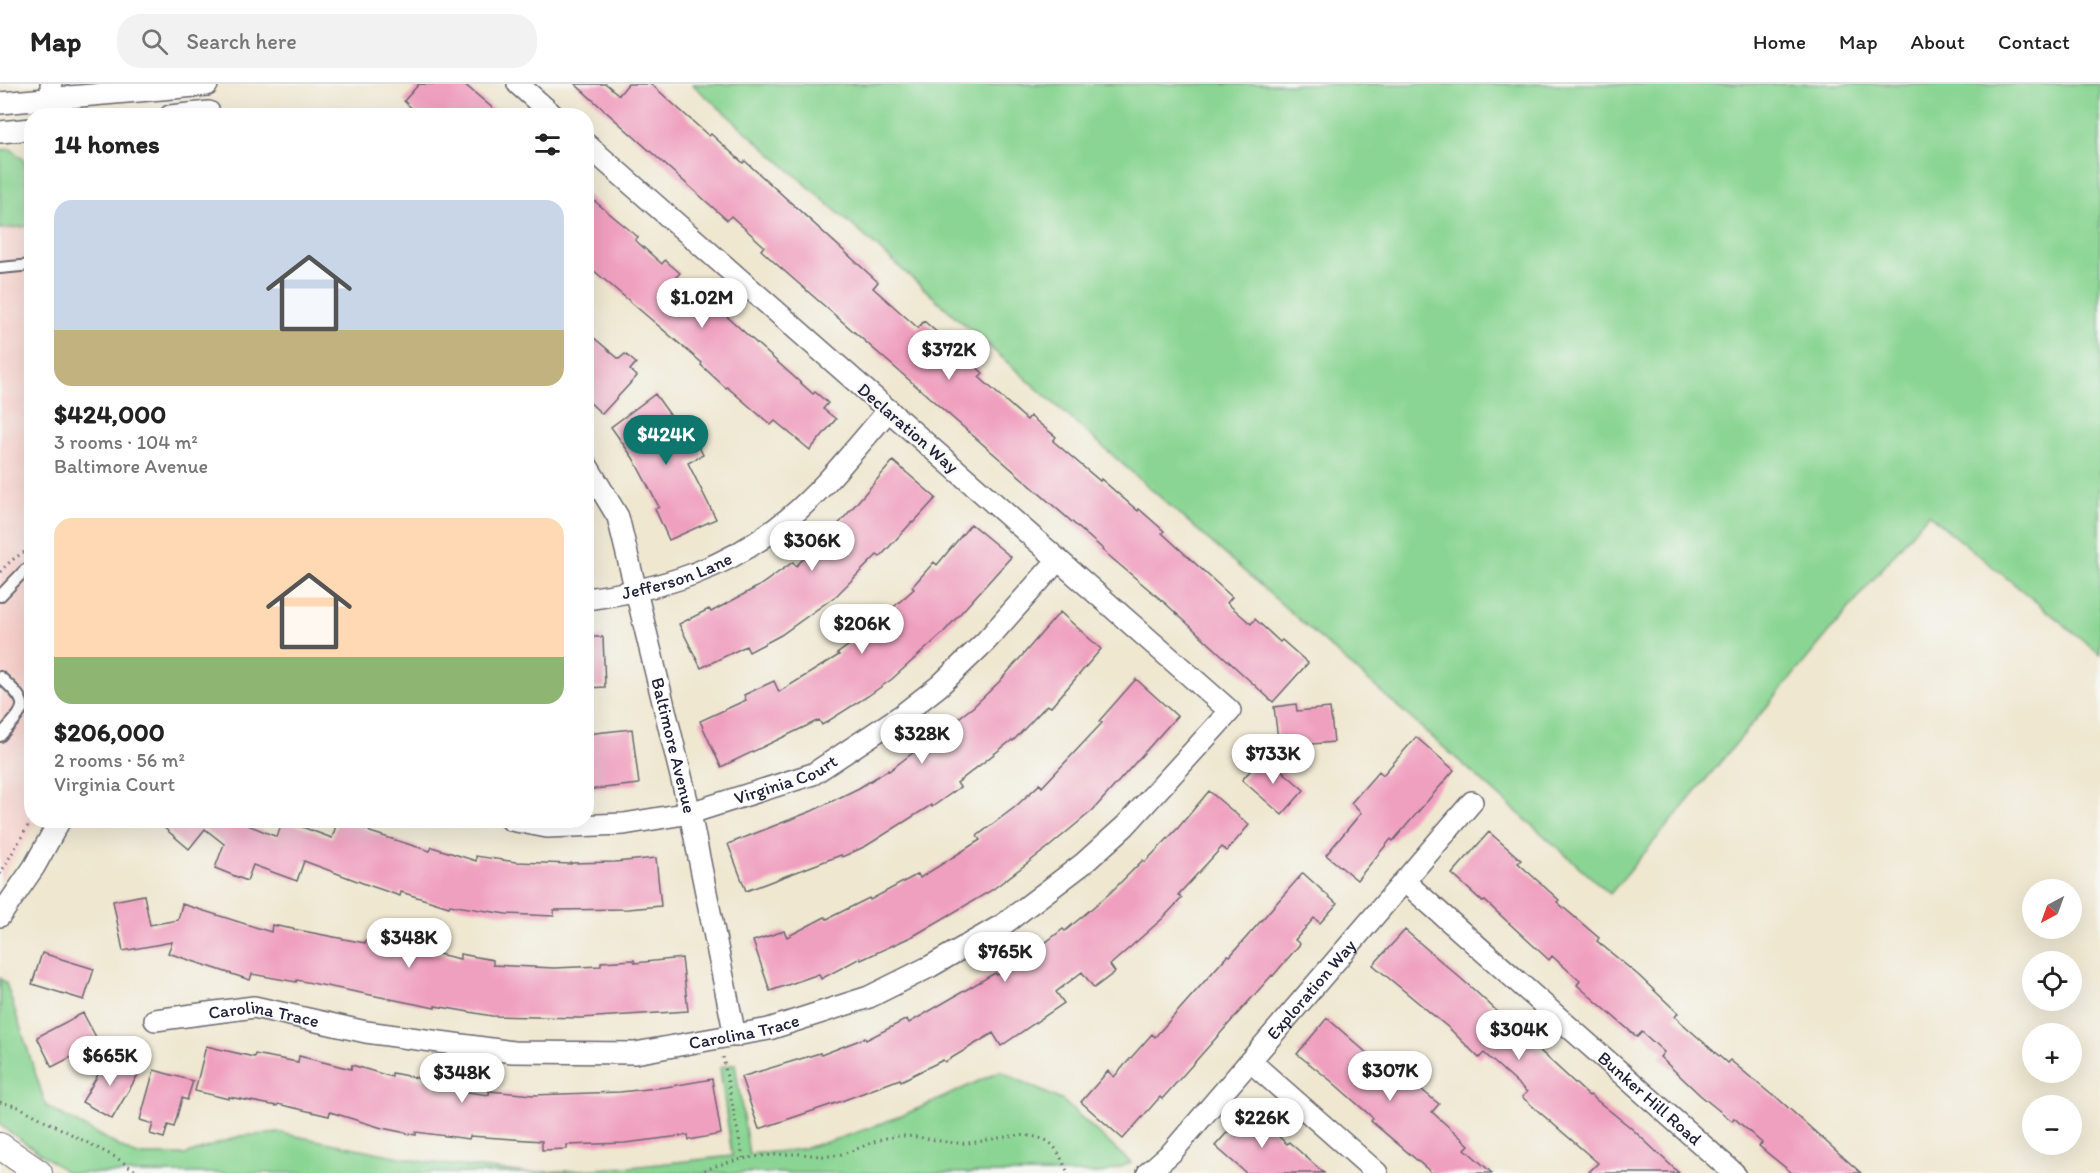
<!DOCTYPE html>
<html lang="en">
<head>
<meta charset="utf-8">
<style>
	body { margin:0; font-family:Itim,sans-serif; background:#f2f2f2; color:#222; height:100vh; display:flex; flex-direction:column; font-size:22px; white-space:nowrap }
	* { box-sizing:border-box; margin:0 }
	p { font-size:20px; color:#767676 }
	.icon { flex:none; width:33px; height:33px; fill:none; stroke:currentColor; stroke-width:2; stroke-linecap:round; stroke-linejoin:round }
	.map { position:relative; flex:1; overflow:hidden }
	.sheet { position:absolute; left:24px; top:24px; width:570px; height:720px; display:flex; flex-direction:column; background:#fff; border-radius:24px; box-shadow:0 6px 24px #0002 }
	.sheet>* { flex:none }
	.needle { width:39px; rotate:221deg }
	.fabs { position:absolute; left:2022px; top:795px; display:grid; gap:12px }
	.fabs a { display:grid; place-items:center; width:60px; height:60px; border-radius:50%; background:#fff; box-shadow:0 6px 24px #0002; font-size:30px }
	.price { position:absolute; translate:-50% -51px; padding:0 14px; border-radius:21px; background:#fff; color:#222; font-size:20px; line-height:39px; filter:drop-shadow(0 2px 3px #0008) }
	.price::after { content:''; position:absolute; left:50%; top:36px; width:18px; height:14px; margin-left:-9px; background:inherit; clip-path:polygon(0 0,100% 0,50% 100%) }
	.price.active { background:#0f766e; color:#fff }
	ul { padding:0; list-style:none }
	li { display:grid; align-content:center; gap:12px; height:318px; padding:0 30px }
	li span { display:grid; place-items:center; height:186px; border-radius:18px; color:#555 }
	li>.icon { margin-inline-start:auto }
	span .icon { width:108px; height:108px; fill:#fffc; stroke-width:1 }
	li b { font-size:26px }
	h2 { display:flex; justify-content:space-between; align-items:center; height:72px; padding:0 30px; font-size:26px }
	header { display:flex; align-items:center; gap:36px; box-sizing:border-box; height:84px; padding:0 30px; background:#fff; border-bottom:2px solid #e0e0e0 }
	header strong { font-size:28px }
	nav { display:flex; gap:33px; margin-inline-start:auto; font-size:21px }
	.search { width:420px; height:54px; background:#f2f2f2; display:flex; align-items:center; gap:15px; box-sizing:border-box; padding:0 21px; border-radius:24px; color:#767676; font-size:22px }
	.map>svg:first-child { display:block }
	.built { fill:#f7d0cb }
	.green { fill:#8ad593; stroke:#567c67; stroke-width:1.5 }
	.building { fill:#f0a0bf }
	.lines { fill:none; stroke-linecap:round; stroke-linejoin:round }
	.service-casing { stroke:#6a676f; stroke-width:14 }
	.minor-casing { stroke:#6a676f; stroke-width:24 }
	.tertiary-casing { stroke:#6a676f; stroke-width:28 }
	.path { stroke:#6a676f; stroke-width:3; stroke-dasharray:1.5 4.5; stroke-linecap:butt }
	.service { stroke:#fff; stroke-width:10 }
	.minor { stroke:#fff; stroke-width:21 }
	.tertiary { stroke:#fff; stroke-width:26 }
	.labels { text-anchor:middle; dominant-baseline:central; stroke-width:4.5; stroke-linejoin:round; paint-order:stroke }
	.street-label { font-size:18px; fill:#22223b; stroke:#f6f6f2 }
</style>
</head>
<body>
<header>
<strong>Map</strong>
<div class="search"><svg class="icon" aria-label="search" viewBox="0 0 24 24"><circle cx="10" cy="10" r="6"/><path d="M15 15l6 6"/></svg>Search here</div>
<nav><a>Home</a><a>Map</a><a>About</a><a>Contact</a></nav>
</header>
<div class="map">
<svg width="2100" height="1089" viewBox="0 0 2100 1089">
	<rect width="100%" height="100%" fill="#f6f6f2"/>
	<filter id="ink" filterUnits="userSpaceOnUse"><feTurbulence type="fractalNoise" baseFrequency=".0167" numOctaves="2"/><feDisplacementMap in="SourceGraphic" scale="12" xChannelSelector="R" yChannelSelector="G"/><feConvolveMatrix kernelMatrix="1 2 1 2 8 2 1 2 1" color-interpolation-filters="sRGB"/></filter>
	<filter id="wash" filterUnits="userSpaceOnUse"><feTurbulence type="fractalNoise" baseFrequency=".008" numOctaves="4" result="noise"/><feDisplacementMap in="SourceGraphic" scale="24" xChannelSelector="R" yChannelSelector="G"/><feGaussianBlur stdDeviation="1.35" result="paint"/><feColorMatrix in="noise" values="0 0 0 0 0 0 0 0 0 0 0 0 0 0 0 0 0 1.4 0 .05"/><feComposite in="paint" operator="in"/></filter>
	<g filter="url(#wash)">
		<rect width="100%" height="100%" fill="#efe7d0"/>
		<!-- built -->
		<path class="built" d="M 30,142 L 32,736 L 37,737 L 22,763 L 0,796 L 0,145 Z"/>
		<!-- green -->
		<path class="green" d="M 692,0 L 2100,0 L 2100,570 L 1928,430 L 1610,810 Z
			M 11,65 L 24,76 L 30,142 L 0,145 L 0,66 Z
			M 0,894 L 6,899 L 46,1022 L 135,1071 L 185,1071 L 240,1052 L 281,1049 L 425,1078 L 528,1089 L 631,1083 L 732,1072 L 720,983 L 735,980 L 749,1070 C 767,1068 787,1068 804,1064 C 873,1047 937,1017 1000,987 L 1063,1017 L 1131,1079 L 1104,1089 L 68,1089 L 0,1041 Z"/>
		<g id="blocks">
			<!-- building -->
			<path class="building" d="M 419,0 L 464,0 L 502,32 L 420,32 L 404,17 Z
				M 575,0 L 606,0 L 619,11 L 628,0 L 651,0 L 709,52 L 711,50 L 743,79 L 745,77 L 878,198 L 873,204 L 918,244 L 924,237 L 983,289 L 979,293 L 1027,336 L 1030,332 L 1056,353 L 1053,357 L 1100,397 L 1101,395 L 1138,427 L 1139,425 L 1164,447 L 1162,449 L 1232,513 L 1227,519 L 1251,540 L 1255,535 L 1280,558 L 1282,556 L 1308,579 L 1273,618 L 1165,519 L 1102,466 L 1103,465 L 774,178 L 761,166 L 764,162 L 731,132 L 727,136 Z
				M 586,110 L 638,153 L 635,156 L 662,180 L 665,176 L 680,189 L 676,193 L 699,213 L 702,210 L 813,310 L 815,308 L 828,319 L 823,325 L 836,335 L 810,366 L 775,337 L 771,341 L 727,303 L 726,304 L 701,281 L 702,279 L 586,180 Z
				M 586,247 L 619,275 L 625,270 L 636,279 L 630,286 L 637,292 L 602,330 L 586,315 Z
				M 655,310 L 688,356 L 694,353 L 703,371 L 688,379 L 716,435 L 669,456 L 655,425 L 659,423 L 633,374 L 611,343 Z
				M 893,377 L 936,414 L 913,439 L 912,438 L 880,473 L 877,471 L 837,511 L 781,551 L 749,568 L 746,562 L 701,584 L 679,540 L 709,525 L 711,528 L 759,502 L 793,478 L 796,482 L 836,443 Z
				M 971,440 L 1011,473 L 942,550 L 892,595 L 868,612 L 822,641 L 819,636 L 721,683 L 700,637 L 746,616 L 744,611 L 774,597 L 779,608 L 839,571 L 837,570 L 878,540 L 877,538 L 914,505 L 912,503 L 934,478 L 937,481 Z
				M 1060,528 L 1101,565 L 1051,623 L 1047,621 L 1013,657 L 1012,656 L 957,699 L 960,703 L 932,723 L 931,721 L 866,762 L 842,773 L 841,771 L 746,807 L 728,760 L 812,727 L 859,704 L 888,686 L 889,687 L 973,623 L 999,598 Z
				M 586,553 L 603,553 L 605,603 L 586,604 Z
				M 1136,595 L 1177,632 L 1093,726 L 1050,762 L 992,806 L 915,851 L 861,876 L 860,874 L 821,895 L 819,890 L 770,907 L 753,857 L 784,847 L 787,853 L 825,833 L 827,835 L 869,814 L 870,816 L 918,790 L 920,794 L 980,756 L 977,752 L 1015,723 L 1040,700 L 1042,703 L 1102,639 L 1099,637 Z
				M 1296,620 L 1297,627 L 1330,624 L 1334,658 L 1279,663 L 1274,623 Z
				M 632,645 L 639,700 L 586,706 L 586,650 Z
				M 1416,653 L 1454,686 L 1393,757 L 1391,755 L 1357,796 L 1326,771 L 1361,729 L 1351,719 L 1379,687 L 1383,691 Z
				M 1264,671 L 1304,706 L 1282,731 L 1242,696 Z
				M 1209,707 L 1249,741 L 1227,767 L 1222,763 L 1178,811 L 1182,814 L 1162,835 L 1110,881 L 1115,888 L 1094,904 L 1082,888 L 1056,908 L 1064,919 L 1001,962 L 993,949 L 945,978 L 943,976 L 901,997 L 900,995 L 839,1018 L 759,1045 L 741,993 L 820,969 L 821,971 L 865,954 L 866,956 L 907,935 L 909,939 L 995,889 L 997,891 L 1036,863 L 1037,865 L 1063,845 L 1065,847 L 1110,809 L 1143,776 L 1145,778 L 1178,744 Z
				M 155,736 L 236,736 L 277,753 L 283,736 L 332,754 L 338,736 L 343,736 L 370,747 L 370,748 L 430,767 L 432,763 L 476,777 L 476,772 L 516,778 L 571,780 L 571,779 L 615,778 L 656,774 L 661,822 L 628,825 L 554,826 L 554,832 L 506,830 L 450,821 L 449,823 L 401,808 L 400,812 L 368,801 L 304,777 L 297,797 L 253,781 L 247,797 L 215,784 L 224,760 L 205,745 L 189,765 Z
				M 1489,748 L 1521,776 L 1518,779 L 1559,816 L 1557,818 L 1599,854 L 1597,857 L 1638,891 L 1678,929 L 1675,933 L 1727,979 L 1730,976 L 1773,1012 L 1774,1011 L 1861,1089 L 1792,1089 L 1759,1062 L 1762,1059 L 1734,1034 L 1732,1037 L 1700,1011 L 1660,973 L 1664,968 L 1642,948 L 1637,953 L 1577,901 L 1580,897 L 1552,872 L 1549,876 L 1485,817 L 1483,818 L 1452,790 Z
				M 1303,789 L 1337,820 L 1320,839 L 1314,834 L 1295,856 L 1300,860 L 1273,892 L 1272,891 L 1162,1015 L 1160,1013 L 1123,1055 L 1081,1018 L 1108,987 L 1114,993 L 1152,950 L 1155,953 L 1228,871 L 1230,872 Z
				M 144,811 L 150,841 L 178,836 L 182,820 L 271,848 L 272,841 L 365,859 L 365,857 L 412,866 L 413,864 L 460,875 L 460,870 L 493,876 L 493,881 L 554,884 L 601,882 L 601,878 L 634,876 L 635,879 L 682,874 L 688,927 L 581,934 L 492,932 L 435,922 L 435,924 L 297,896 L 296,898 L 252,890 L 250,896 L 168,869 L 172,858 L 123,867 L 113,817 Z
				M 1405,846 L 1473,905 L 1589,1012 L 1590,1011 L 1630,1043 L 1679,1089 L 1588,1089 L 1598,1079 L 1522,1013 L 1527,1008 L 1484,969 L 1479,974 L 1450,945 L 1373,881 Z
				M 42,869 L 94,885 L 84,916 L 32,900 Z
				M 83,929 L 103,966 L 85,976 L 81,968 L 52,983 L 37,953 Z
				M 1327,934 L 1401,999 L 1406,993 L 1439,1020 L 1432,1028 L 1469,1061 L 1465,1065 L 1492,1089 L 1432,1089 L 1371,1037 L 1373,1034 L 1330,996 L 1297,970 Z
				M 206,962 L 254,973 L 255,970 L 298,978 L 299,972 L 351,985 L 352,981 L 392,993 L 392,989 L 433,997 L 432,1003 L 489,1011 L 489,1007 L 533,1011 L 620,1008 L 666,1003 L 712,995 L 721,1050 L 689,1056 L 688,1051 L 625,1059 L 567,1061 L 567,1065 L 542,1066 L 542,1057 L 470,1052 L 469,1055 L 416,1048 L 416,1051 L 382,1044 L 330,1028 L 329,1032 L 278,1020 L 277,1022 L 229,1013 L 229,1015 L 195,1007 Z
				M 109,972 L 139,989 L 112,1035 L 82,1018 Z
				M 154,986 L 193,997 L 187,1016 L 182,1014 L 174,1043 L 168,1041 L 164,1054 L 150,1050 L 153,1040 L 140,1036 Z
				M 1248,1025 L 1287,1060 L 1289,1058 L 1324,1089 L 1246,1089 L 1215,1062 Z"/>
		</g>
	</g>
	<g filter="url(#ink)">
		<use href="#blocks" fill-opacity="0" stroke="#6a676f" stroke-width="1.5"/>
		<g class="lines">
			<defs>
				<path id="service" d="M 0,184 L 32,181
					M 0,512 L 25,486 L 32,483
					M 0,593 C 32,622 27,622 0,652"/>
				<g id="minor">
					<path d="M 51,0 L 54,32"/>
					<path d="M 518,0 L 554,32"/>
					<path d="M 0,19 L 207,1"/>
					<path d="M 170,32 L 209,28"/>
					<path d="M 0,48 L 32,45"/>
					<path id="s1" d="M 586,380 L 618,433 L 690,729 L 735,952"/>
					<path id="s2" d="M 586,515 C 663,505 728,485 789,434 C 826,403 857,362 889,326"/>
					<path id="s3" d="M 511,736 L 547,743 L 624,740 L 690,729 L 813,690 L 902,631 L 939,602 L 986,557 L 1058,476"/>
					<path id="s4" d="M 1404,797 L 1734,1089"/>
					<path d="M 0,832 L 34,783 L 60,736"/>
					<path id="s5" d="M 155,936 L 254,923 L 366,948 L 513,968 L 635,969 L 769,945 L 869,913 L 931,882 L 1004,840 L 1084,779 L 1125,742 L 1230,627 L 586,60"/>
					<path d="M 1250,977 L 1377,1089"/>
					<path id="s6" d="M 1148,1089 L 1172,1068 L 1472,718"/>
				</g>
				<path id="tertiary" d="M 0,1062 L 39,1089"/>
			</defs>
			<!-- service casing -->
			<use href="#service" class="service-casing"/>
			<!-- minor casing -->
			<use href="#minor" class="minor-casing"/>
			<!-- tertiary casing -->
			<use href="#tertiary" class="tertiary-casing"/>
			<!-- path -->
			<path class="path" d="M 30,63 L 32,73
				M 0,488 C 10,477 18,470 32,465
				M 0,790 L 32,735
				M 723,973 L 743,1074
				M 0,1018 L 19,1023 L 115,1073 L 139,1089
				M 699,1089 C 728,1075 760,1071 793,1070 C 805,1069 817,1073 829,1072 C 849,1071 867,1059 886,1054 C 913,1047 941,1061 968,1059 C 994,1057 1019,1045 1045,1056 C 1058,1062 1062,1077 1068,1089"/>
			<!-- service -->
			<use href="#service" class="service"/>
			<!-- minor -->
			<use href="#minor" class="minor"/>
			<!-- tertiary -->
			<use href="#tertiary" class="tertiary"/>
		</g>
	</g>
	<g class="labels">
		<!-- street labels -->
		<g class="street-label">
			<text transform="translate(908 344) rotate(41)">Declaration Way</text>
			<text stroke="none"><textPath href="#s2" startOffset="94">Jefferson Lane</textPath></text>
			<text stroke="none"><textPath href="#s1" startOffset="297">Baltimore Avenue</textPath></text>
			<text stroke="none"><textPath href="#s3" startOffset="282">Virginia Court</textPath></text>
			<text stroke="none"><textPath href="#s6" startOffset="246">Exploration Way</textPath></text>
			<text stroke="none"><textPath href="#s5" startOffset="110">Carolina Trace</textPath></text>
			<text stroke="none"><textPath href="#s5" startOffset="596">Carolina Trace</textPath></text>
			<text stroke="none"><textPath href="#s4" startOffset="328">Bunker Hill Road</textPath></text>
		</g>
	</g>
</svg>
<div class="fabs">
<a><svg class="needle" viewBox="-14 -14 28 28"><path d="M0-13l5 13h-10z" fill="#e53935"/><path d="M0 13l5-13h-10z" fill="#767676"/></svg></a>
<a><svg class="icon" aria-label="locate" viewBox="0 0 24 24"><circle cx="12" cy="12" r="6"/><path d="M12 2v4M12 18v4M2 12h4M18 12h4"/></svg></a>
<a>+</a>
<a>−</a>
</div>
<b class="price" style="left:702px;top:245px">$1.02M</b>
<b class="price" style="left:949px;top:297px">$372K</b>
<b class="price active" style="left:666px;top:382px">$424K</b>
<b class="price" style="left:812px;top:488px">$306K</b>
<b class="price" style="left:862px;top:571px">$206K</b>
<b class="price" style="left:922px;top:681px">$328K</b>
<b class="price" style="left:1273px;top:701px">$733K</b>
<b class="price" style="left:409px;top:885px">$348K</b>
<b class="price" style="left:1005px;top:899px">$765K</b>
<b class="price" style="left:1519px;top:977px">$304K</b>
<b class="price" style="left:110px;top:1003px">$665K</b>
<b class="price" style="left:1390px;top:1018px">$307K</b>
<b class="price" style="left:462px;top:1020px">$348K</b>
<b class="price" style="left:1262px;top:1065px">$226K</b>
<section class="sheet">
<h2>14 homes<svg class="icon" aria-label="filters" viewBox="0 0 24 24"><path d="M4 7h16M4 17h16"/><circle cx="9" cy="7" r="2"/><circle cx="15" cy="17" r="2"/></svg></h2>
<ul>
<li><span style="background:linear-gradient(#c9d6e8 70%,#c2b280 0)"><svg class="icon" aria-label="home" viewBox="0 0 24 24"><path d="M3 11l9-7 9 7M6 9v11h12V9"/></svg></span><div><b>$424,000</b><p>3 rooms · 104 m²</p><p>Baltimore Avenue</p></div></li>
<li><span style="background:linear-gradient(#ffd9b3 75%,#8fb573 0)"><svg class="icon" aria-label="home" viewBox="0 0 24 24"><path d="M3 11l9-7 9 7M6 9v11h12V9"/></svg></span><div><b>$206,000</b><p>2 rooms · 56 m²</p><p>Virginia Court</p></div></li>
</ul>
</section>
</div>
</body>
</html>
